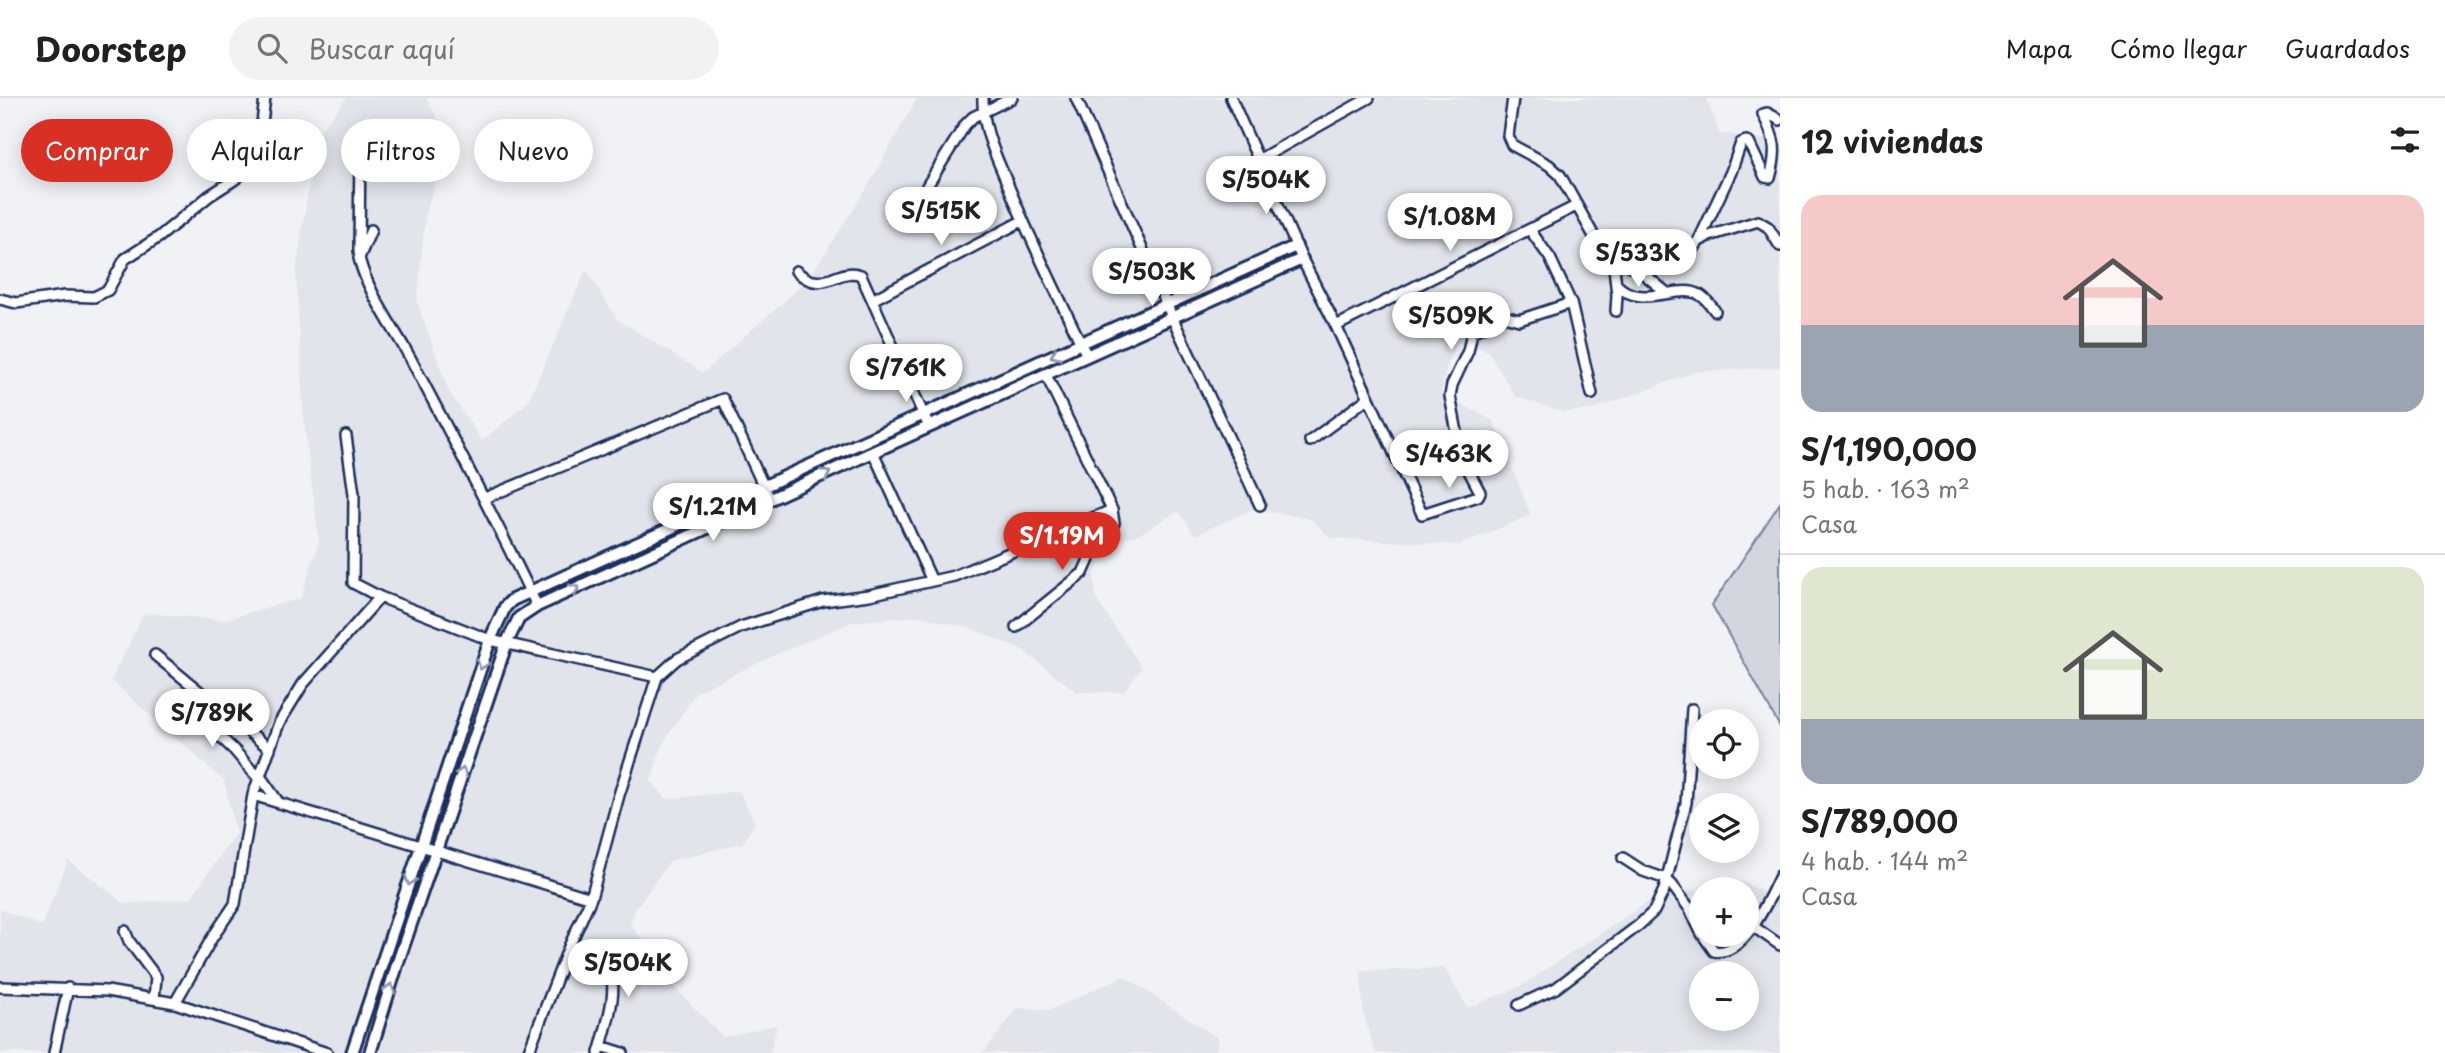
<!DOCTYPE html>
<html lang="es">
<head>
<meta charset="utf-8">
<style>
	body { margin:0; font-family:"Playpen Sans",sans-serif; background:#f2f2f2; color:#202124; height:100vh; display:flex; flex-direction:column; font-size:26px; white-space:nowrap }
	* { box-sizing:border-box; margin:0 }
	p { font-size:23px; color:#757577 }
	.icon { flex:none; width:38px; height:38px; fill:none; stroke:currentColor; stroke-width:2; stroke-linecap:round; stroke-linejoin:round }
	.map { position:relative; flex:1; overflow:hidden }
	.panel { display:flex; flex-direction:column; background:#fff; width:665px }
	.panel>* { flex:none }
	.top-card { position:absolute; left:21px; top:21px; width:665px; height:63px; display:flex; gap:14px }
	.fabs { position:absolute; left:1689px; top:611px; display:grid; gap:14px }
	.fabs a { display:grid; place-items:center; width:70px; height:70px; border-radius:50%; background:#fff; box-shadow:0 4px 18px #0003; font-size:35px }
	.price { position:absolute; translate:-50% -60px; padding:0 16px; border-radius:24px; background:#fff; color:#222; font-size:23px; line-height:46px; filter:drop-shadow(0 2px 4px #0008) }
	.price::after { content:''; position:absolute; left:50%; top:42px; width:21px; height:16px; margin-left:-10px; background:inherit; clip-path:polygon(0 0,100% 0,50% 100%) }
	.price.active { background:#d93025; color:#fff }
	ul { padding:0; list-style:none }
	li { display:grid; align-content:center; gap:14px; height:371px; padding:0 21px }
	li+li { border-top:2px solid #e0e0e0 }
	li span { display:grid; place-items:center; height:217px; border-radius:21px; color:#555 }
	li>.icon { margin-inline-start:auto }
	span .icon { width:126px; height:126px; fill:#fffc; stroke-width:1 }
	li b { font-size:30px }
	h2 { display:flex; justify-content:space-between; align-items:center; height:84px; padding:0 21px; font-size:30px }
	.pill { padding:0 24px; border-radius:32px; background:#fff; box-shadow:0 4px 18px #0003; font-size:24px; line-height:63px }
	.pill.active { background:#d93025; color:#fff }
	header { display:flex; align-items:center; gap:42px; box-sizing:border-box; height:98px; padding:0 35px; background:#fff; border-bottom:2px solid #e0e0e0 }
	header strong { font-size:33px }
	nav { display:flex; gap:38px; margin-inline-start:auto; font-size:24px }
	.search { width:490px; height:63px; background:#f2f2f2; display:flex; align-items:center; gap:18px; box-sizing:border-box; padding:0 24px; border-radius:38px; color:#757577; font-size:26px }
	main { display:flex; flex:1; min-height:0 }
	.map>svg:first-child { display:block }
	.built { fill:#e1e4ea; fill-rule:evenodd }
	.green { fill:#d2d6df; stroke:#76829e; stroke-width:2 }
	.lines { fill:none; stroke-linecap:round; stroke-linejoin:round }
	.minor-casing { stroke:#1b2f5e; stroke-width:14 }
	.tertiary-casing { stroke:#1b2f5e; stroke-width:16 }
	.minor { stroke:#fff; stroke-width:9 }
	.tertiary { stroke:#fff; stroke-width:10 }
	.oneway { stroke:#8d97ae }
</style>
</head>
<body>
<header>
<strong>Doorstep</strong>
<div class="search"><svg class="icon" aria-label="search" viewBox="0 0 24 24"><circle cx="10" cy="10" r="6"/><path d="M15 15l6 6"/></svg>Buscar aquí</div>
<nav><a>Mapa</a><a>Cómo llegar</a><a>Guardados</a></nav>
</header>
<main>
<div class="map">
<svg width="1780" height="955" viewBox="0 0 1780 955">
	<rect width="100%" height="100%" fill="#f1f2f5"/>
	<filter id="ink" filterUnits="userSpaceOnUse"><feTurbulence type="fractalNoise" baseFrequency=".0143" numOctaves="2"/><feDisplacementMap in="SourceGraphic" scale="14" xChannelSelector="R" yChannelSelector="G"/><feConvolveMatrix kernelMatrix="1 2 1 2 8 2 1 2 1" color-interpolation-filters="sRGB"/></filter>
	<g filter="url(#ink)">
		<!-- built -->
		<path class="built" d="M 347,0 L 426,0 L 452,46 L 426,110 L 417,204 L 450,296 L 482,343 L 528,304 L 586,172 L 617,221 L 703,275 L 807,183 L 864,95 L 917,0 L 1706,0 L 1720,36 L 1780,43 L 1780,269 L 1694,274 L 1592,312 L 1562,314 L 1515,298 L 1488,253 L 1458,242 L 1446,270 L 1441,295 L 1493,323 L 1531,417 L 1460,447 L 1330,440 L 1311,421 L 1254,411 L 1195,437 L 1178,413 L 1138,437 L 1109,443 L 1094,478 L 1096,501 L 1142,570 L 1123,594 L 1077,594 L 1021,551 L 969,530 L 919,518 L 852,524 L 773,558 L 696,594 L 662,647 L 651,683 L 667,701 L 739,693 L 755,725 L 743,745 L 670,763 L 636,810 L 630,826 L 643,843 L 659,874 L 723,939 L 777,927 L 770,955 L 0,955 L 0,811 L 42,828 L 68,762 L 125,806 L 191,800 L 236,735 L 224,683 L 111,582 L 144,515 L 224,522 L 301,500 L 319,444 L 304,323 L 296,174 L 316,38 Z
			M 1743,784 L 1780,803 L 1780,955 L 1376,955 L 1363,915 L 1361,873 L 1444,870 L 1468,910 L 1521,888 L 1657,798 L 1701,791 L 1701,836 L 1746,836 L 1746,791 L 1702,791 ZM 1701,875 L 1746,875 L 1746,920 L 1701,920 Z
			M 1124,878 L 1219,941 L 1214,955 L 983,955 L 1018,910 L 1050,912 Z"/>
		<!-- green -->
		<path class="green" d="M 1780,405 L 1780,629 L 1712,507 Z"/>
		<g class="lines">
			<defs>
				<path id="minor" d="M 983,0 C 982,29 995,56 1006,82 C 1030,142 1059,200 1087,258
					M 1076,0 L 1172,219 L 1260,407
					M 1231,0 L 1302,161 L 1336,228 L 1422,416 L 1478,398 L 1480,394 L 1462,360 L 1450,298 L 1452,287 L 1468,253 L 1472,234 L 1504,218 L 1519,222 L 1571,205
					M 1513,0 L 1508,38 L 1512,47 L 1549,67 L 1560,77 L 1600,149 L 1613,160 L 1622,163 L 1677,167 L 1689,159 L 1698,144 L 1706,139 L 1758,123 L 1768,129 L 1780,148
					M 1258,62 L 1369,0
					M 927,88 L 965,27 L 973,19 L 1012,0
					M 371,132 L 359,160 C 368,197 398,235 415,269 C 457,348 498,427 537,508
					M 1530,132 L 1550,160 L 1571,205 L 1592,296
					M 1698,144 L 1731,74 L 1741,45 L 1746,43 L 1749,45 L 1765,79 L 1770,80 C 1778,52 1775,41 1763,16 L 1767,15 L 1780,22
					M 359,155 L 360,35
					M 1613,160 L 1617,197 L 1616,213
					M 1626,166 L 1639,172 L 1667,195
					M 796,173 C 825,199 836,168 861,177 L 929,329
					M 1616,186 C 1640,213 1680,184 1700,197 C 1707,201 1711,208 1715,213
					M 0,201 L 16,205 L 65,198 L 94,199 L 108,192 L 125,161 L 159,139 L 209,98 L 237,80 L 252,63 L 260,42 L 265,0
					M 874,201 L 1022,123
					M 1336,228 L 1576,108
					M 346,338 L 354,396 L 353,485 L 380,499 L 490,542 L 657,579
					M 1310,343 L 1368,300
					M 873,354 L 932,483 L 954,478 L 1112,412
					M 485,400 L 723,301 L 770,402
					M 1016,529 L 1083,475 L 1098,441 L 1114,425 L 1112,412 L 1046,277
					M 155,557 L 270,651
					M 183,603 L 235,653 L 259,681
					M 260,678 L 279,705
					M 253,697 L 591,800
					M 1623,760 L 1643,773 L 1666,781 L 1672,787 L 1690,811 L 1701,834
					M 1754,829 L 1780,847
					M 125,833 L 129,843 L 156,879 L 154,901
					M 1702,836 L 1714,853 C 1745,859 1769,800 1780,778
					M 0,889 L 107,893 L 175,905 L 327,955
					M 175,905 L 212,840 L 235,806 L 253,697 L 279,625 L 303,586 L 380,499
					M 1519,907 L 1556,890 L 1639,827 L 1654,813 L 1664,792 L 1686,705 L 1692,611
					M 601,948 L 623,955
					M 54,955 L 68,890
					M 528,955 L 568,851 L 591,800 L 619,697 L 657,579 L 677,561 L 741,529 L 823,503 L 869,497 L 932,483
					M 599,955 C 610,916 621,887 604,849"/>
				<path id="tertiary" d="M 352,955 L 490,542 L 505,509 L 512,502 L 1296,148
					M 370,955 L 397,867 L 507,544 L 519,520 L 537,508 L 873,354 L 1302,161"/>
			</defs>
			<!-- minor casing -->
			<use href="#minor" class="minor-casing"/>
			<!-- tertiary casing -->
			<use href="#tertiary" class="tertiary-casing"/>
			<!-- minor -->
			<use href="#minor" class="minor"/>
			<!-- tertiary -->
			<use href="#tertiary" class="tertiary"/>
		</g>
		<!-- one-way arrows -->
		<defs><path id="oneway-chevron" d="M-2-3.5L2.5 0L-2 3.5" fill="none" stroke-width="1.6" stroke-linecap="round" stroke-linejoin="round" transform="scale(1.75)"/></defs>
		<g class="oneway">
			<use href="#oneway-chevron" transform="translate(1055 257) rotate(156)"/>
			<use href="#oneway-chevron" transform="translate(826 376) rotate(-25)"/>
			<use href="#oneway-chevron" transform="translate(575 491) rotate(-24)"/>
			<use href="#oneway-chevron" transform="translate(482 567) rotate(108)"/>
			<use href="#oneway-chevron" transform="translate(462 674) rotate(-71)"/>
			<use href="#oneway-chevron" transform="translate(410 783) rotate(109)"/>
			<use href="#oneway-chevron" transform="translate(390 890) rotate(-73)"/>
		</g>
	</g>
</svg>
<div class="fabs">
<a><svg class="icon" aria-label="locate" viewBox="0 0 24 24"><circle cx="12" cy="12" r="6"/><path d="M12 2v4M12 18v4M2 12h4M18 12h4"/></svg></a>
<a><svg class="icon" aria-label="layers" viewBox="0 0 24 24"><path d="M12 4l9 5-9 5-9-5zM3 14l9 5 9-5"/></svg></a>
<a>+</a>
<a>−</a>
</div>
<b class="price" style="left:1266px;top:118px">S/504K</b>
<b class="price" style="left:941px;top:149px">S/515K</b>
<b class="price" style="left:1450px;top:155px">S/1.08M</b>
<b class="price" style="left:1638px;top:191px">S/533K</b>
<b class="price" style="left:1152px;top:210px">S/503K</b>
<b class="price" style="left:1451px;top:254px">S/509K</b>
<b class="price" style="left:906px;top:306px">S/761K</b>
<b class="price" style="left:1449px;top:392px">S/463K</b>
<b class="price" style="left:713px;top:445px">S/1.21M</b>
<b class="price active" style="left:1062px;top:474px">S/1.19M</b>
<b class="price" style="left:212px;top:651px">S/789K</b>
<b class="price" style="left:628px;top:901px">S/504K</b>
<div class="top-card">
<a class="pill active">Comprar</a>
<a class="pill">Alquilar</a>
<a class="pill">Filtros</a>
<a class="pill">Nuevo</a>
</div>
</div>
<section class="panel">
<h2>12 viviendas<svg class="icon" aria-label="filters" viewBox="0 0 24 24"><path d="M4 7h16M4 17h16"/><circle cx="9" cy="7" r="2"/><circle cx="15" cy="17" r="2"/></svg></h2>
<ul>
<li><span style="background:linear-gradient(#f6c9c9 60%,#9aa5b1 0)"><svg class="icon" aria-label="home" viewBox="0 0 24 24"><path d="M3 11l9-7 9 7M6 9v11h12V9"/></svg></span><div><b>S/1,190,000</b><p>5 hab. · 163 m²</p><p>Casa</p></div></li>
<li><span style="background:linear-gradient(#dfe7d0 70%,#9aa5b1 0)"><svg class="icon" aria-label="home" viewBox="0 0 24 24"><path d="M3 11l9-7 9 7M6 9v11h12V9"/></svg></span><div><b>S/789,000</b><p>4 hab. · 144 m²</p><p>Casa</p></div></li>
</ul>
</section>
</main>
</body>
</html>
